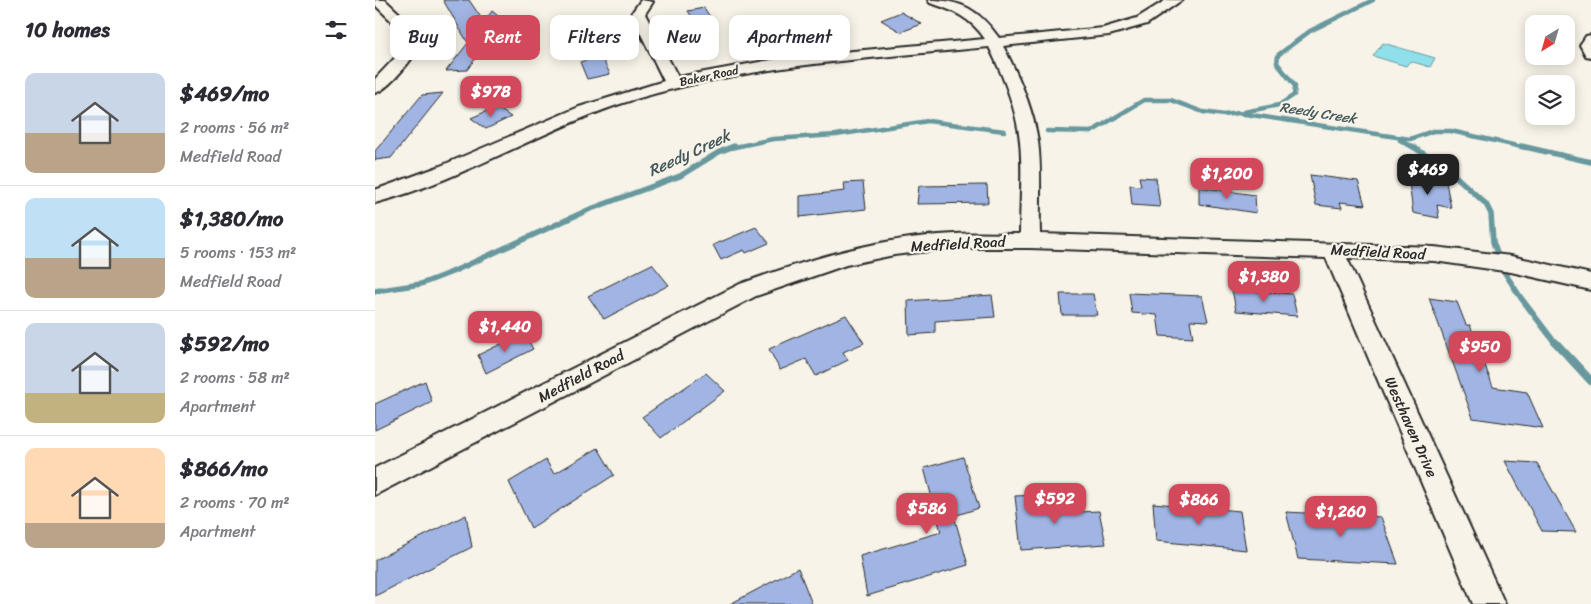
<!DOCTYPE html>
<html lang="en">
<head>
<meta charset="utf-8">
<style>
	body { margin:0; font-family:Sriracha,sans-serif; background:#f2f2f3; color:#2b2b33; height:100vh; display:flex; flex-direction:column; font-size:19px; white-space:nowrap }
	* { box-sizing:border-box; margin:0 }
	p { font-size:16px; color:#7c7c81 }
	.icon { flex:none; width:28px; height:28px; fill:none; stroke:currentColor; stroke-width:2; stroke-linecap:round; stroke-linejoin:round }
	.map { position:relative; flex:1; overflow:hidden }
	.side { display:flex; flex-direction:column; background:#fff; width:375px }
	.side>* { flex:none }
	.hud { position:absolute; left:15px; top:15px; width:475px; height:45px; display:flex; gap:10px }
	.needle { width:32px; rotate:217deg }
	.controls { position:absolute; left:1150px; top:15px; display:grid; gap:10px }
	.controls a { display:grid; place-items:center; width:50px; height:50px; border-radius:10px; background:#fff; box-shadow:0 2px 12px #0003; font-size:25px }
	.price { position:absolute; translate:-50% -42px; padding:0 11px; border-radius:10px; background:#d1495b; color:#fff; font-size:16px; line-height:32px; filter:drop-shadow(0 1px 2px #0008) }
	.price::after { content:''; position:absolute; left:50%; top:30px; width:15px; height:11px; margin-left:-8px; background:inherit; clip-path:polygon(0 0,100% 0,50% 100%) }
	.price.active { background:#222; color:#fff }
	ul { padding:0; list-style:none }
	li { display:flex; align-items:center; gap:15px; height:125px; padding:0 25px }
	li+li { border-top:1px solid #e1e1e2 }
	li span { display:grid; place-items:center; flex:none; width:140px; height:100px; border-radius:10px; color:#555 }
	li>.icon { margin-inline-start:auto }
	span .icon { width:60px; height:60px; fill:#fffc; stroke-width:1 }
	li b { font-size:21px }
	h2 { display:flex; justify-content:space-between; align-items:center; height:60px; padding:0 25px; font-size:21px }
	.pill { padding:0 18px; border-radius:10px; background:#fff; box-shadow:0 2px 12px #0003; font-size:18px; line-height:45px }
	.pill.active { background:#d1495b; color:#fff }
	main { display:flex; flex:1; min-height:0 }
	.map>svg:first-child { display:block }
	.water { fill:#8fe0ea; stroke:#67989e }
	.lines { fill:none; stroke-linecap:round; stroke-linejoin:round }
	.stream-far2 { stroke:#67989e; stroke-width:4.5 }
	.stream-far1 { stroke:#67989e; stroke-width:5.5 }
	.stream { stroke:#67989e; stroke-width:8 }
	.building { fill:#a0b5e3; stroke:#2b2b2b }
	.minor-casing { stroke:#2b2b2b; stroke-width:4 }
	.minor { fill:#f7f3e8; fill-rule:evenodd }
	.labels { text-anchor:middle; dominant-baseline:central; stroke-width:4.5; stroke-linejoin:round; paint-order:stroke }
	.far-street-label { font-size:12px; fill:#2b2b2b; stroke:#f7f3e8 }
	.far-water-label { font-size:14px; font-style:italic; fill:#44585b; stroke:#f7f3e8 }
	.street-label { font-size:15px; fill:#2b2b2b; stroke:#f7f3e8 }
	.water-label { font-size:16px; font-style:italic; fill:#44585b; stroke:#f7f3e8 }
</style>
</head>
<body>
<main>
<section class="side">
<h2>10 homes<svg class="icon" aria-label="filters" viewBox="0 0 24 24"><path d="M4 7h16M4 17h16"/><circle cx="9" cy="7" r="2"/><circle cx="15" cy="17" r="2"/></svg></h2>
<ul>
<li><span style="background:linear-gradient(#c9d6e8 60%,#b9a48a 0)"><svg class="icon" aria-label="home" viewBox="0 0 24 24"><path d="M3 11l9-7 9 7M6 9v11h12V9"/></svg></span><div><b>$469/mo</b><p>2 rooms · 56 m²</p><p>Medfield Road</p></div></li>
<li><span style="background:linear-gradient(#bfe0f5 60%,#b9a48a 0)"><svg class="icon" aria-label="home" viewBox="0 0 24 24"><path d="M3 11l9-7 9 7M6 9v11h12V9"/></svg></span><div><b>$1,380/mo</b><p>5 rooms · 153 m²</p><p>Medfield Road</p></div></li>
<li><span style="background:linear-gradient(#c9d6e8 70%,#c2b280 0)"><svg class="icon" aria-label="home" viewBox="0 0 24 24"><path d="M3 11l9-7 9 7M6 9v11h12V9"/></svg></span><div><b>$592/mo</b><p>2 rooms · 58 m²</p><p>Apartment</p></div></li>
<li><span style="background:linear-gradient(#ffd9b3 75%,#b9a48a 0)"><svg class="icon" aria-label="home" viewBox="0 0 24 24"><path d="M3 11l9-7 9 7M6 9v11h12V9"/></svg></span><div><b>$866/mo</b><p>2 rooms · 70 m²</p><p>Apartment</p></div></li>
</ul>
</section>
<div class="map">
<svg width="1216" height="604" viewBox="0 0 1216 604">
	<rect width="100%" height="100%" fill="#f7f3e8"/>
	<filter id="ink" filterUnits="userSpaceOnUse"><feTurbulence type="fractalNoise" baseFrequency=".02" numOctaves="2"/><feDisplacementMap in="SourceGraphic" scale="10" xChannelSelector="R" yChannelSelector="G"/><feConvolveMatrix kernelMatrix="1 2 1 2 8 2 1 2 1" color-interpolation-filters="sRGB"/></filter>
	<g filter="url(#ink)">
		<!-- water -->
		<path class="water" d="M 1008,43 L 1060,58 L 1055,67 L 1035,61 L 1031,66 L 998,56 Z"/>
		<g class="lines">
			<!-- stream-far2 -->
			<path class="stream-far2" d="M 869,112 L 904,105 L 919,95 L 920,86 L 902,63 L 903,55 L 935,31 L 998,0
				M 672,131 L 716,132 L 769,100 L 796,100 L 828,112 L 849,115 L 863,113 L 1035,139 L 1058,131 L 1076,131 L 1151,148
				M 1025,140 L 1039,148
				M 355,148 L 398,139 L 461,135 L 553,121 L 629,131"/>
			<!-- stream-far1 -->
			<path class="stream-far1" d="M 1037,146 L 1076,172 L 1111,204 L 1116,214 L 1118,242 L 1128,270 L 1146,298 L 1181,344
				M 1146,146 L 1216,162
				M 0,291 L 46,284 L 77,272 L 213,210 L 305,176 L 344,152 L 359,146"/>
			<!-- stream -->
			<path class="stream" d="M 1180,342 L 1216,381"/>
		</g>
		<!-- building -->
		<path class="building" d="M 68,0 L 94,0 L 109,22 L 117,11 L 128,20 L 92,70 L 71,71 L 93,43 Z
			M 329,8 L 340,24 L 324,27 L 313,11 Z
			M 526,12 L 547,24 L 526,32 L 506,20 Z
			M 218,18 L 231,38 L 209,43 L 197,23 Z
			M 226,56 L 235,74 L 212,79 L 205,62 Z
			M 68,93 L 16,158 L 0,160 L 0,151 L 47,95 Z
			M 121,107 L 136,117 L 111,129 L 96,118 Z
			M 935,175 L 983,181 L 990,205 L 965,202 L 967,208 L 941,205 Z
			M 1033,175 L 1071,182 L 1076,208 L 1062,205 L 1064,218 L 1038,213 Z
			M 764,177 L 781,178 L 785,207 L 757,205 L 755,185 L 766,186 Z
			M 488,182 L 491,209 L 425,217 L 425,196 L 470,191 L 469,183 Z
			M 612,185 L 613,203 L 542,204 L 544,186 Z
			M 824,187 L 880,195 L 881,213 L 824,204 Z
			M 381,227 L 394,243 L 371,253 L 369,250 L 346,260 L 338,245 Z
			M 277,264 L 294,285 L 229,319 L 213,296 Z
			M 857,289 L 917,294 L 922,316 L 861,311 Z
			M 754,293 L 827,296 L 833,321 L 815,320 L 818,338 L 785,336 L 782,315 L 757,313 Z
			M 685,294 L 718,294 L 722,315 L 687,315 Z
			M 617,295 L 620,317 L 560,321 L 560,333 L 534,335 L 533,301 Z
			M 1054,298 L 1082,302 L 1091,325 L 1095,325 L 1118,387 L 1152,392 L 1168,428 L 1098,418 Z
			M 471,315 L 489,343 L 468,352 L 473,360 L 441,376 L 431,359 L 405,370 L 394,349 Z
			M 149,333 L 158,349 L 111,373 L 103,355 Z
			M 331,373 L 350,391 L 286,438 L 267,417 Z
			M 50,381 L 57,402 L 0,430 L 0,404 Z
			M 223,448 L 239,475 L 156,528 L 134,482 L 171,460 L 179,474 Z
			M 588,457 L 604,508 L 579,516 L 593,565 L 492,596 L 485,556 L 566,532 L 549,468 Z
			M 1130,461 L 1162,463 L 1201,532 L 1167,531 Z
			M 681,494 L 684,513 L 724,511 L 731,544 L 646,550 L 640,496 Z
			M 778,503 L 865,511 L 871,550 L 781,541 Z
			M 911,512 L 1006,517 L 1023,564 L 923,559 Z
			M 91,515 L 97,547 L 0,596 L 0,560 Z
			M 423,568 L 437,604 L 355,604 Z"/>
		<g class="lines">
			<defs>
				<path id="minor" d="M 0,0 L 10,0 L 41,29 L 47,44 C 38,57 15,89 0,93 L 0,79 L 33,44 L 29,33 L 0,5 Z
					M 266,0 L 278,2 L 270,14 L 303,77 L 412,57 L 610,39 C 596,18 578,10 555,3 L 553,0 C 587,0 604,10 624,38 L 728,28 L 762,18 L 791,0 L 807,0 L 772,24 L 734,35 L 628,46 C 643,74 658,109 663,141 C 667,172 664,203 665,234 L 1059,247 L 1136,256 L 1216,274 L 1216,290 L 1136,272 L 1059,261 L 972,258 L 1130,604 L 1098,604 L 951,258 L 655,248 L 579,248 L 519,255 L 471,265 L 381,296 L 0,495 L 0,468 L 365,284 C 434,259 506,237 580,234 C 601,233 623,234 645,234 C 645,203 648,172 645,142 C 642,110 628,75 614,47 C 490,59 365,65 245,104 C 162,132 85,181 0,203 L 0,190 L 63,167 L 204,107 L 289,81 L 256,14 Z
					M 1216,35 L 1216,57 L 1211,56 L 1205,45 L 1211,36 Z"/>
			</defs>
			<!-- minor casing -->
			<use href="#minor" class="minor-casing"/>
			<!-- minor -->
			<use href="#minor" class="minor"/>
		</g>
	</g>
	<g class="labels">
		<!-- far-street labels -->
		<g class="far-street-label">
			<text transform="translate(334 76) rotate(-12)">Baker Road</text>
		</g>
		<!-- far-water labels -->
		<g class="far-water-label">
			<text transform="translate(943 113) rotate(9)">Reedy Creek</text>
		</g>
		<!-- street labels -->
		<g class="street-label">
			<text transform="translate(583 244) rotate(-3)">Medfield Road</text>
			<text transform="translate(1003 252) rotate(3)">Medfield Road</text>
			<text transform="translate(206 376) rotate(-28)">Medfield Road</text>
			<text transform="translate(1036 427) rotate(66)">Westhaven Drive</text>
		</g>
		<!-- water labels -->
		<g class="water-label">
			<text transform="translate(314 153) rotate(-25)">Reedy Creek</text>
		</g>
	</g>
</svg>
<div class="controls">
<a><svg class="needle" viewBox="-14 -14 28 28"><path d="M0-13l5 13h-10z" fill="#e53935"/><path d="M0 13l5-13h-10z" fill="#7c7c81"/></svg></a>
<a><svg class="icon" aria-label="layers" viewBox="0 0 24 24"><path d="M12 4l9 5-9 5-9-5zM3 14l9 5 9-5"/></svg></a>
</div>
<b class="price" style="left:116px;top:118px">$978</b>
<b class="price active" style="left:1053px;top:196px">$469</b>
<b class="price" style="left:852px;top:200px">$1,200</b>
<b class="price" style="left:889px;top:303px">$1,380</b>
<b class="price" style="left:130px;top:353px">$1,440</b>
<b class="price" style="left:1105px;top:373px">$950</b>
<b class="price" style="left:680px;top:525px">$592</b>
<b class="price" style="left:824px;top:526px">$866</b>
<b class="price" style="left:552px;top:535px">$586</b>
<b class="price" style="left:966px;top:538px">$1,260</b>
<div class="hud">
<a class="pill">Buy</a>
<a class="pill active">Rent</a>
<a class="pill">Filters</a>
<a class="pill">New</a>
<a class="pill">Apartment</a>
</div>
</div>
</main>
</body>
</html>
